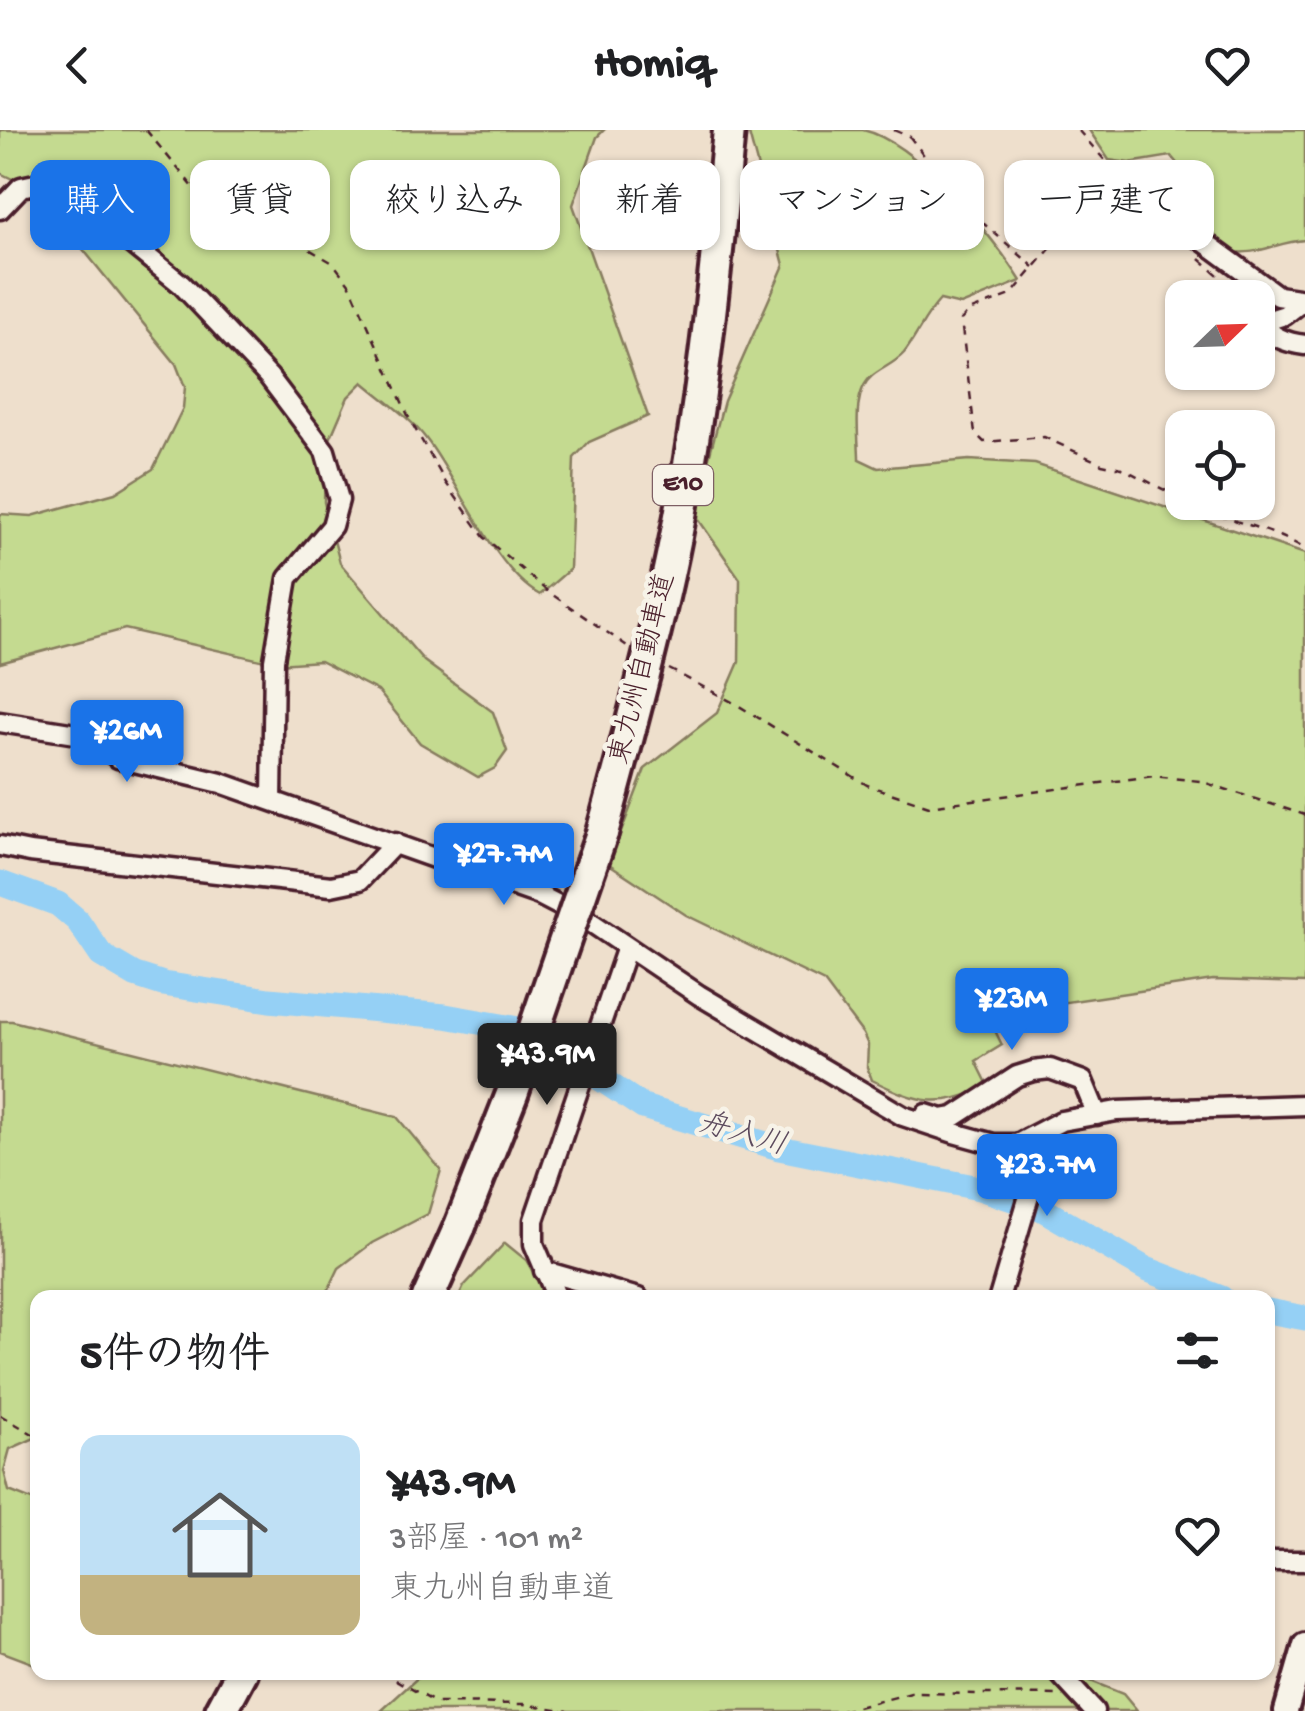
<!DOCTYPE html>
<html lang="ja">
<head>
<meta charset="utf-8">
<style>
	body { margin:0; font-family:"Gochi Hand","Klee One",sans-serif; background:#f2f2f2; color:#202124; height:100vh; display:flex; flex-direction:column; font-size:38px; white-space:nowrap }
	* { box-sizing:border-box; margin:0 }
	p { font-size:32px; color:#757577 }
	.icon { flex:none; width:55px; height:55px; fill:none; stroke:currentColor; stroke-width:2; stroke-linecap:round; stroke-linejoin:round }
	.map { position:relative; flex:1; overflow:hidden }
	.details { position:absolute; left:30px; top:1160px; width:1245px; height:390px; display:flex; flex-direction:column; background:#fff; border-radius:20px; box-shadow:0 2px 8px #0004 }
	.details>* { flex:none }
	.hud { position:absolute; left:30px; top:30px; width:1245px; height:90px; display:flex; gap:20px }
	.needle { width:65px; rotate:67deg }
	.buttons { position:absolute; left:1165px; top:150px; display:grid; gap:20px }
	.buttons a { display:grid; place-items:center; width:110px; height:110px; border-radius:20px; background:#fff; box-shadow:0 2px 8px #0004; font-size:50px }
	.price { position:absolute; translate:-50% -85px; padding:0 22px; border-radius:10px; background:#1a73e8; color:#fff; font-size:32px; line-height:65px; filter:drop-shadow(0 2px 5px #0008) }
	.price::after { content:''; position:absolute; left:50%; top:60px; width:30px; height:22px; margin-left:-15px; background:inherit; clip-path:polygon(0 0,100% 0,50% 100%) }
	.price.current { background:#222; color:#fff }
	ul { padding:0; list-style:none }
	li { display:flex; align-items:center; gap:30px; height:250px; padding:0 50px }
	li+li { border-top:2px solid #e0e0e0 }
	li span { display:grid; place-items:center; flex:none; width:280px; height:200px; border-radius:20px; color:#555 }
	li>.icon { margin-inline-start:auto }
	span .icon { width:120px; height:120px; fill:#fffc; stroke-width:1 }
	li b { font-size:42px }
	h2 { display:flex; justify-content:space-between; align-items:center; height:120px; padding:0 50px; font-size:42px }
	.chip { padding:0 35px; border-radius:20px; background:#fff; box-shadow:0 2px 8px #0004; font-size:35px; line-height:90px }
	.chip.current { background:#1a73e8; color:#fff }
	header { display:flex; justify-content:space-between; align-items:center; height:130px; padding:0 50px; background:#fff; font-size:45px; font-weight:800 }
	.map>svg:first-child { display:block }
	.green { fill:#c4da90; stroke:#877c5e; stroke-width:2.5 }
	.lines { fill:none; stroke-linecap:round; stroke-linejoin:round }
	.river { stroke:#95d0f5; stroke-width:25 }
	.street-casing { stroke:#4a1f2b; stroke-width:25 }
	.secondary-casing { stroke:#4a1f2b; stroke-width:30 }
	.highway-casing { stroke:#4a1f2b; stroke-width:38 }
	.path { stroke:#4a1f2b; stroke-width:2.5; stroke-dasharray:8 8; stroke-linecap:butt }
	.street { stroke:#f7f3e8; stroke-width:18 }
	.secondary { stroke:#f7f3e8; stroke-width:22 }
	.highway { stroke:#f7f3e8; stroke-width:30 }
	.highway-bridge-casing { stroke:#4a1f2b; stroke-width:38; stroke-linecap:butt }
	.highway-bridge { stroke:#f7f3e8; stroke-width:30 }
	.labels { text-anchor:middle; dominant-baseline:central; stroke-width:9; stroke-linejoin:round; paint-order:stroke }
	.shield { fill:#f7f3e8; stroke:#7e5f64; stroke-width:2.5 }
	.shield-label { font-size:25px; font-weight:bold; fill:#4a1f2b }
	.street-label { font-size:28px; fill:#4a1f2b; stroke:#f7f3e8 }
	.water-label { font-size:30px; font-style:italic; fill:#5d4b5e; stroke:#f7f3e8 }
</style>
</head>
<body>
<header><svg class="icon" aria-label="back" viewBox="0 0 24 24"><path d="M15 5l-7 7 7 7"/></svg>Homiq<svg class="icon" aria-label="heart" viewBox="0 0 24 24"><path d="M12 20l-8-8c-3-5 5-10 8-4 3-6 11-1 8 4z"/></svg></header>
<div class="map">
<svg width="1305" height="1581" viewBox="0 0 1305 1581">
	<rect width="100%" height="100%" fill="#eedfcc"/>
	<filter id="ink" filterUnits="userSpaceOnUse"><feTurbulence type="fractalNoise" baseFrequency=".01" numOctaves="2"/><feDisplacementMap in="SourceGraphic" scale="20" xChannelSelector="R" yChannelSelector="G"/><feConvolveMatrix kernelMatrix="1 2 1 2 8 2 1 2 1" color-interpolation-filters="sRGB"/></filter>
	<g filter="url(#ink)">
		<!-- green -->
		<path class="green" d="M 0,0 L 604,0 L 597,7 L 573,75 L 648,286 L 589,312 L 574,328 L 570,439 L 540,465 C 495,441 459,352 427,310 C 411,288 384,270 363,252 L 348,267 L 330,309 L 325,330 L 324,372 L 340,433 L 424,531 L 493,582 L 507,621 L 495,638 L 478,647 L 420,613 L 378,561 L 320,531 L 278,534 L 125,499 L 0,533 L 0,384 L 32,386 L 115,363 L 153,339 L 183,278 L 185,257 L 176,234 L 35,60 L 0,43 Z
			M 748,0 C 776,0 804,0 832,0 C 842,0 854,0 863,0 C 916,12 993,106 1021,151 L 961,175 L 940,170 C 925,186 917,206 904,223 C 894,234 883,237 872,246 C 851,263 859,305 859,329 L 878,338 L 969,330 L 1035,334 L 1305,424 L 1305,853 L 1213,850 L 987,884 L 1002,915 L 976,931 L 989,957 C 938,978 921,974 872,950 L 867,937 L 868,915 L 863,904 L 824,852 L 686,785 L 609,734 L 645,639 L 717,583 L 739,532 L 740,449 L 694,383 L 724,271 L 784,135 Z
			M 1089,0 L 1305,0 L 1305,110 C 1275,112 1259,127 1226,121 L 1214,103 L 1199,60 L 1171,26 L 1129,33 L 1109,30 Z
			M 0,891 L 12,891 L 397,987 L 441,1040 L 428,1084 L 372,1113 L 339,1138 L 325,1167 L 38,1168 L 37,1307 L 10,1319 L 4,1341 L 9,1361 L 37,1372 L 37,1535 L 0,1521 Z
			M 505,1113 L 526,1130 L 542,1158 L 536,1167 L 459,1167 L 464,1156 Z
			M 424,1542 L 1071,1543 L 1123,1564 L 1137,1581 L 381,1581 Z"/>
		<g class="lines">
			<!-- river -->
			<path class="river" d="M 0,753 L 58,774 L 78,791 L 101,825 L 135,845 L 163,854 L 269,870 L 445,886 L 535,902 L 576,921 L 598,947 L 643,977 L 779,1018 L 979,1058 L 1042,1079 L 1146,1139 L 1221,1168
				M 1268,1181 L 1305,1188"/>
			<defs>
				<path id="street" d="M 0,79 L 21,57 L 35,54 L 97,86 L 181,154 L 269,247 L 325,321 L 339,370 L 332,396 L 288,448 L 274,530 L 272,670
					M 1176,87 L 1195,105 L 1278,166 L 1305,170
					M 1303,171 L 1285,185 L 1263,192 C 1270,208 1289,213 1305,215
					M 0,592 L 89,606 L 118,628 L 221,653 L 539,765 L 589,791 L 699,865 L 903,986 L 954,1003 L 994,1014 L 1017,1014 L 1061,991 L 1117,981 L 1305,975
					M 0,716 L 30,722 L 331,756 L 360,750 L 395,713
					M 926,984 L 942,989 L 954,987 L 1017,946 L 1033,941 L 1050,939 L 1083,951 L 1097,985
					M 544,1141 L 638,1168
					M 557,1168 L 534,1114 L 534,1090 L 627,817
					M 999,1168 L 1049,998
					M 1268,1431 L 1305,1431
					M 1058,1542 L 1094,1581"/>
				<path id="secondary" d="M 1286,1581 L 1305,1515"/>
				<path id="highway" d="M 602,703 C 625,618 649,532 668,445 C 700,299 715,148 729,0
					M 428,1168 L 460,1096
					M 221,1581 L 242,1542"/>
			</defs>
			<!-- street casing -->
			<use href="#street" class="street-casing"/>
			<!-- secondary casing -->
			<use href="#secondary" class="secondary-casing"/>
			<!-- highway casing -->
			<use href="#highway" class="highway-casing"/>
			<!-- path -->
			<path class="path" d="M 146,0 L 203,69 L 295,111 L 333,133 L 350,155 L 410,290 L 446,353 L 484,407 L 547,461 L 627,516
				M 894,0 L 910,7 L 962,75 L 1034,137
				M 1078,0 L 1109,35 L 1110,46
				M 1167,102 L 1146,87 L 1139,60 L 1110,48 L 1011,165 L 969,181 L 961,190 L 975,303 L 984,312 L 1044,307 L 1102,334 L 1122,338 L 1182,369
				M 1200,129 L 1244,168
				M 1189,372 C 1226,392 1270,397 1305,419
				M 669,539 L 736,574 L 867,655 L 929,676 L 1153,646 L 1200,651 L 1305,685
				M 0,1285 L 38,1307
				M 382,1542 L 436,1573 L 524,1574 L 568,1581
				M 842,1581 L 911,1563 L 1058,1565"/>
			<!-- street -->
			<use href="#street" class="street"/>
			<!-- secondary -->
			<use href="#secondary" class="secondary"/>
			<!-- highway -->
			<use href="#highway" class="highway"/>
			<defs>
				<path id="highway-bridge" d="M 460,1096 L 512,964 L 602,703"/>
			</defs>
			<!-- highway-bridge casing -->
			<use href="#highway-bridge" class="highway-bridge-casing"/>
			<!-- highway-bridge -->
			<use href="#highway-bridge" class="highway-bridge"/>
		</g>
	</g>
	<g class="labels">
		<!-- shield labels -->
		<rect class="shield" x="653" y="335" width="60" height="40" rx="8"/>
		<g class="shield-label">
			<text x="683" y="355">E10</text>
		</g>
		<!-- street labels -->
		<g class="street-label">
			<text transform="translate(644 539) rotate(-76)">東九州自動車道</text>
		</g>
		<!-- water labels -->
		<g class="water-label">
			<text transform="translate(742 1006) rotate(16)">舟入川</text>
		</g>
	</g>
</svg>
<div class="buttons">
<a><svg class="needle" viewBox="-14 -14 28 28"><path d="M0-13l5 13h-10z" fill="#e53935"/><path d="M0 13l5-13h-10z" fill="#757577"/></svg></a>
<a><svg class="icon" aria-label="locate" viewBox="0 0 24 24"><circle cx="12" cy="12" r="6"/><path d="M12 2v4M12 18v4M2 12h4M18 12h4"/></svg></a>
</div>
<b class="price" style="left:127px;top:655px">¥26M</b>
<b class="price" style="left:504px;top:778px">¥27.7M</b>
<b class="price" style="left:1012px;top:923px">¥23M</b>
<b class="price current" style="left:547px;top:978px">¥43.9M</b>
<b class="price" style="left:1047px;top:1089px">¥23.7M</b>
<div class="hud">
<a class="chip current">購入</a>
<a class="chip">賃貸</a>
<a class="chip">絞り込み</a>
<a class="chip">新着</a>
<a class="chip">マンション</a>
<a class="chip">一戸建て</a>
</div>
<section class="details">
<h2>5件の物件<svg class="icon" aria-label="filters" viewBox="0 0 24 24"><path d="M4 7h16M4 17h16"/><circle cx="9" cy="7" r="2"/><circle cx="15" cy="17" r="2"/></svg></h2>
<ul>
<li><span style="background:linear-gradient(#bfe0f5 70%,#c2b280 0)"><svg class="icon" aria-label="home" viewBox="0 0 24 24"><path d="M3 11l9-7 9 7M6 9v11h12V9"/></svg></span><div><b>¥43.9M</b><p>3部屋 · 101 m²</p><p>東九州自動車道</p></div><svg class="icon" aria-label="heart" viewBox="0 0 24 24"><path d="M12 20l-8-8c-3-5 5-10 8-4 3-6 11-1 8 4z"/></svg></li>
</ul>
</section>
</div>
</body>
</html>
